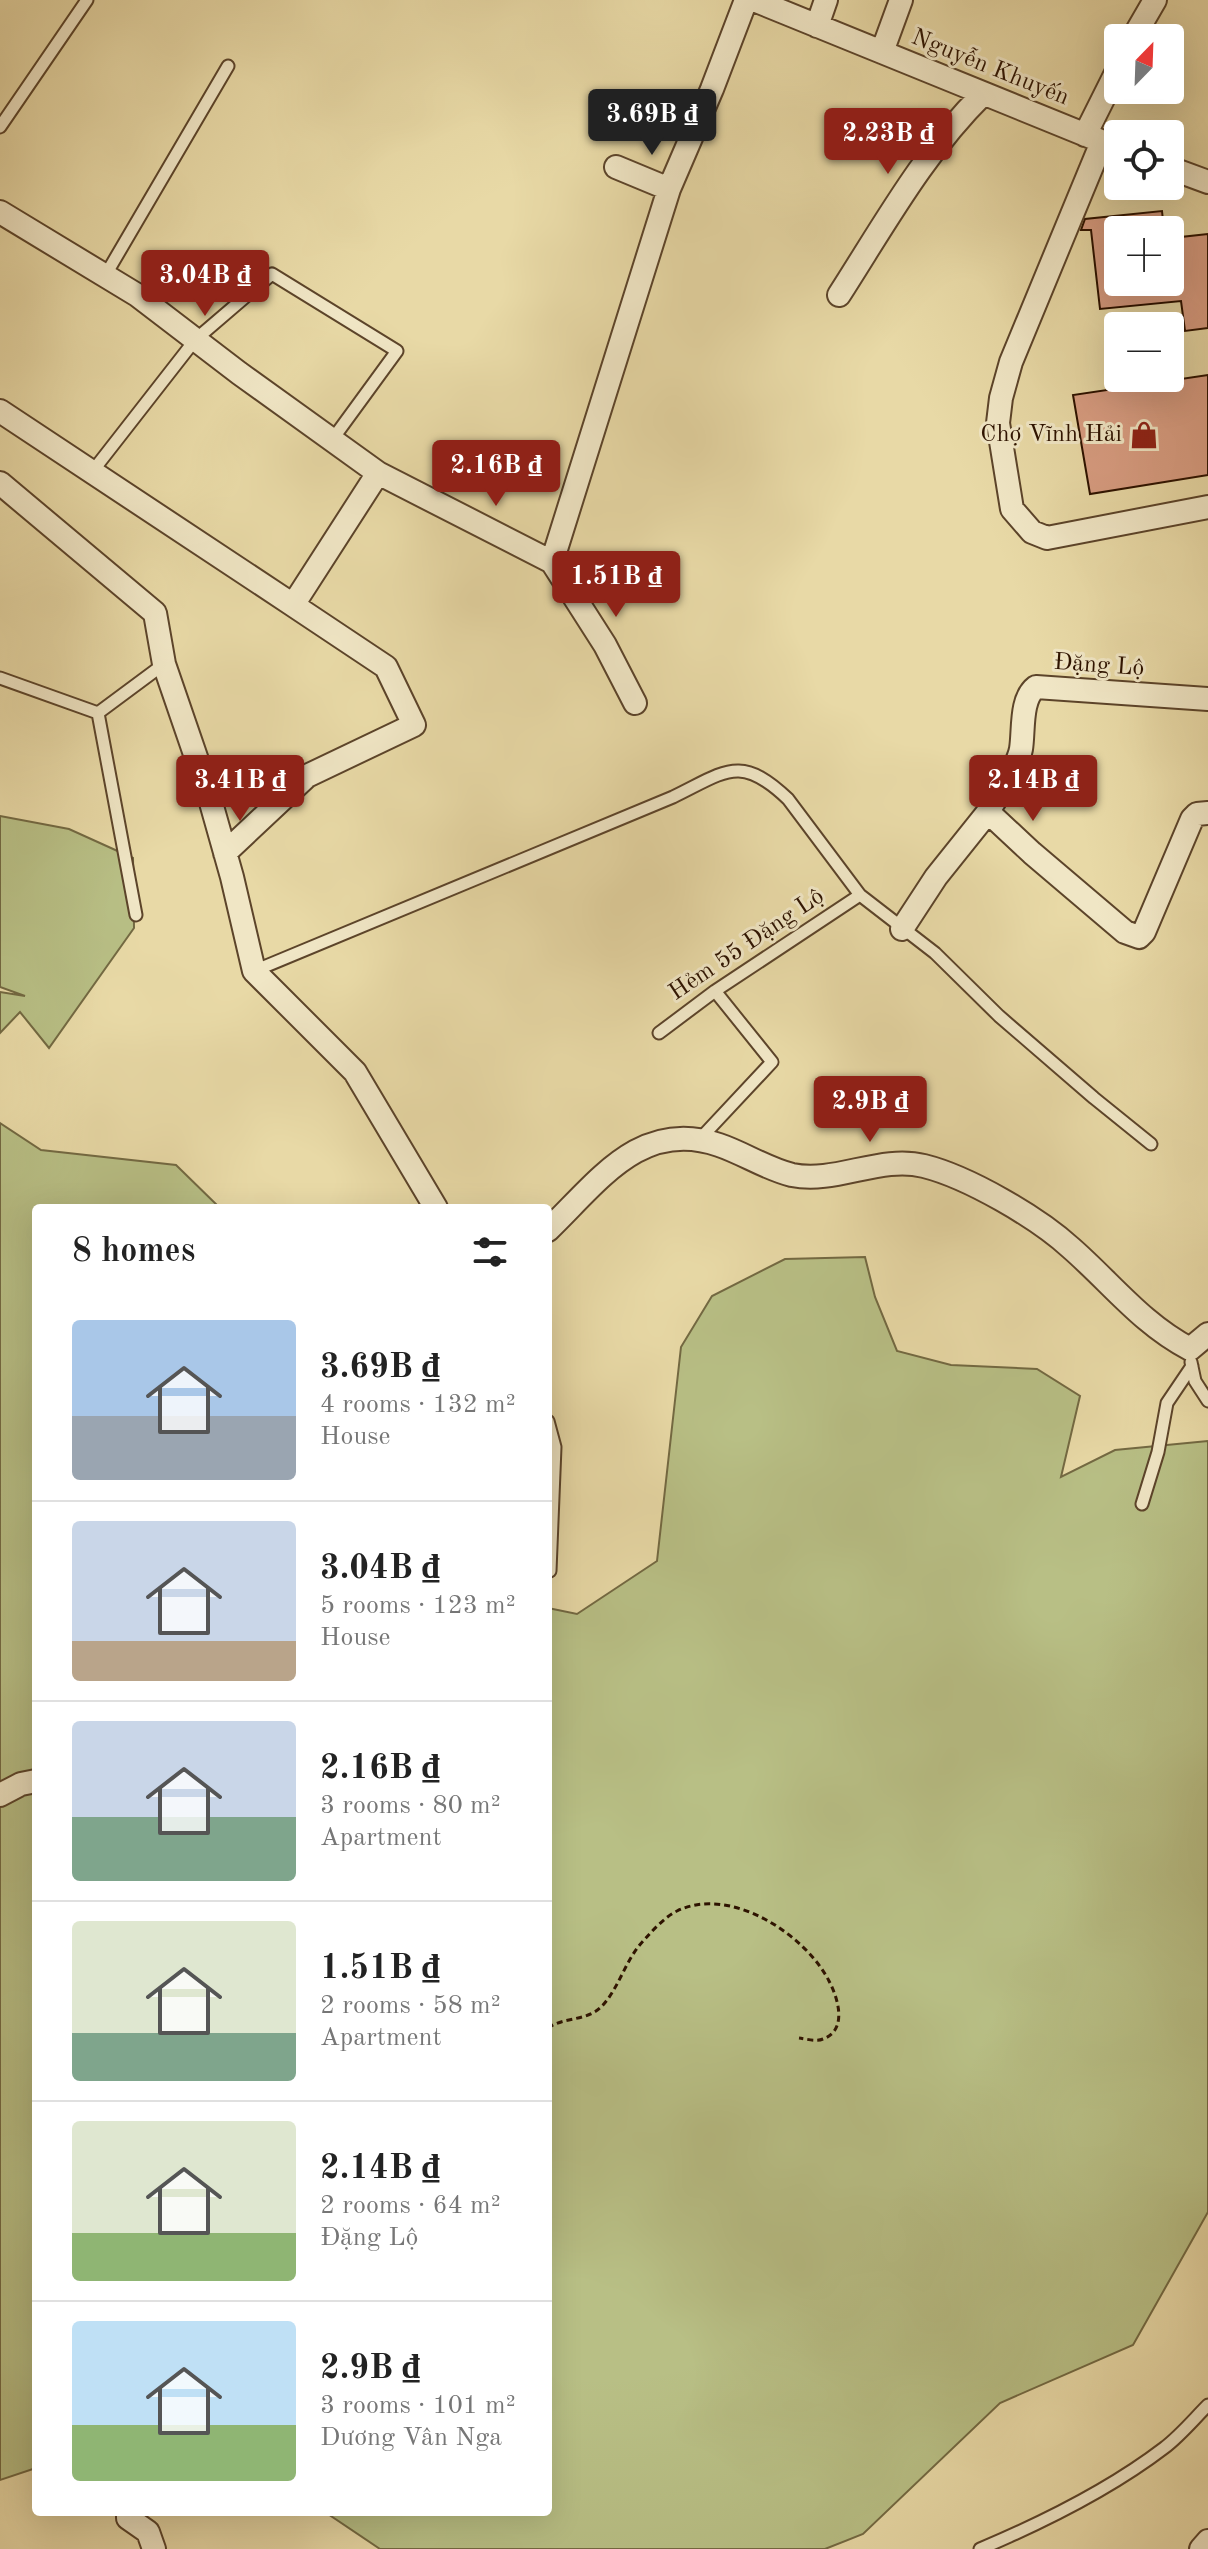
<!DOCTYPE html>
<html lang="en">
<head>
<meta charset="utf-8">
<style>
	body { margin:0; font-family:"Old Standard TT",serif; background:#f2f2f2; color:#222; height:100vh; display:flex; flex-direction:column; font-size:30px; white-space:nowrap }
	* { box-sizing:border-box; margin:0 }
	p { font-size:26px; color:#767676 }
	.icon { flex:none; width:44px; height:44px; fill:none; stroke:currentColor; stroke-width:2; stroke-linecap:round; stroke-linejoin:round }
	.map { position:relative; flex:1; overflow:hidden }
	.drawer { position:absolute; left:32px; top:1204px; width:520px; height:1312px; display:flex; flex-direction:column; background:#fff; border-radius:8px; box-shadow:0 8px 32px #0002 }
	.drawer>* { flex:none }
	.needle { width:52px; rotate:23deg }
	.tools { position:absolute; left:1104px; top:24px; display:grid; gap:16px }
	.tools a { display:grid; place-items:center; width:80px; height:80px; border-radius:8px; background:#fff; box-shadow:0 8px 32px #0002; font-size:40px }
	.price { position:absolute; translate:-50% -68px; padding:0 18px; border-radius:8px; background:#8f2418; color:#fff; font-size:26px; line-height:52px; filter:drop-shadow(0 2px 4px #0008) }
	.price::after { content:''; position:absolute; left:50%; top:48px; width:24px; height:18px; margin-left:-12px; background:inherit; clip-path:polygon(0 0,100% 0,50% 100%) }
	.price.current { background:#222; color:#fff }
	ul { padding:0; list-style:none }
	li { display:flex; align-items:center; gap:24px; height:200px; padding:0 40px }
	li+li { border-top:2px solid #e0e0e0 }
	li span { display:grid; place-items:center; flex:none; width:224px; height:160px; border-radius:8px; color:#555 }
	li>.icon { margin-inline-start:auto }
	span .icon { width:96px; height:96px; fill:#fffc; stroke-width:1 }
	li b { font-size:34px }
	h2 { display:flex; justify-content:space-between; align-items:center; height:96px; padding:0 40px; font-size:34px }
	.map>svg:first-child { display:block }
	.green { fill:#b8bf85; stroke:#736942; stroke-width:2 }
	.building { fill:#d89d82; stroke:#2e1300; stroke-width:2 }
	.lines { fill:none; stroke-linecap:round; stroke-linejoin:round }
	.lane-casing { stroke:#5c442a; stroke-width:15 }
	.street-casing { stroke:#5c442a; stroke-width:26 }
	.path { stroke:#2e1300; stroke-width:3; stroke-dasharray:6 4; stroke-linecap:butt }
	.lane { stroke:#f0e6c5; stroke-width:11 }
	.street { stroke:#f0e6c5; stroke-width:22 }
	.labels { text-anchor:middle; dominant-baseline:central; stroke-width:6; stroke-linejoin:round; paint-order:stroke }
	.street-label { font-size:24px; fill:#2e1300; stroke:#f0e6c5 }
	.poi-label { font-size:24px; fill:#2e1300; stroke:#f0e6c5; text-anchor:end }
</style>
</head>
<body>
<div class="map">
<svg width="1208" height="2549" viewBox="0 0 1208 2549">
	<rect width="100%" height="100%" fill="#e8d9a6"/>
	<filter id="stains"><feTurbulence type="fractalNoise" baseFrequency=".0025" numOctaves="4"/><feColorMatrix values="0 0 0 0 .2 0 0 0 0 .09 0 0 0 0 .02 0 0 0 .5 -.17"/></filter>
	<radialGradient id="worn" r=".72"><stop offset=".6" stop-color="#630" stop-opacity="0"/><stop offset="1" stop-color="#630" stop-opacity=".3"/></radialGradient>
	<!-- green -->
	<path class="green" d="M 0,816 L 69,829 L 133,858 L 134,928 L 49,1048 L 20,1012 L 0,1033 L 0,992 L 25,996 L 0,987 Z
		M 0,1123 L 41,1150 L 176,1165 L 220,1208 L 36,1208 L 36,2468 L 0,2480 Z
		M 865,1257 L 875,1297 L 897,1351 L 951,1365 L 1037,1369 L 1080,1396 L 1061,1477 L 1115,1450 L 1208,1441 L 1208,2212 L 1133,2345 L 1000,2403 L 863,2534 L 825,2549 L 380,2549 L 325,2512 L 548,2512 L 548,1608 L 577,1614 L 657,1561 L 681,1347 L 712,1296 L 785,1259 Z"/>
	<!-- building -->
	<path class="building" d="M 1162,211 L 1164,230 L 1118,230 L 1118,282 L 1178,282 L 1172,238 L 1208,234 L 1208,328 L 1185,331 L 1181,301 L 1100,309 L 1091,230 L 1081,230 L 1085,219 Z
		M 1208,375 L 1208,475 L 1090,494 L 1073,395 Z"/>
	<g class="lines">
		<defs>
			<path id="lane" d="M 0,127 L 87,0
				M 105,276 L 228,66
				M 92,472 L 195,340 L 272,274 L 397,351 L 332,440
				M 0,678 L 98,713 L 136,915
				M 98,713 L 164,664
				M 254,971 L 673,797 C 725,772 740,753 788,799 L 860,895 L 935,953 L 999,1016 L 1094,1098 L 1151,1144
				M 659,1033 L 715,991 L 860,895
				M 699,1140 L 772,1062 L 715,991
				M 1191,1362 L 1195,1381 L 1208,1401
				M 548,1421 L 555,1447 L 550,1571
				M 1142,1504 L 1158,1452 L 1167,1403 L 1192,1366
				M 980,2549 C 1044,2522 1109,2490 1164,2448 C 1180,2436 1194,2419 1208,2405"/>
			<path id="street" d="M 754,0 L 1118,148
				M 817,26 L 826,0
				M 1133,38 L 1155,0
				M 882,52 L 901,0
				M 1085,135 L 1118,69
				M 1102,142 L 1011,362 L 1001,398 L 998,423 L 1012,509 L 1032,532 L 1047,538 L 1208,507
				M 616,167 L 669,189
				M 1170,168 L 1208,182
				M 0,212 L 137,295 L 239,373 L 378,473
				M 839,295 C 884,225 924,152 983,94
				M 0,411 L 293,605 L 378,473 L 552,562 L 669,189 L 712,89 L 746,0
				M 0,483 L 155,613 L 164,664 L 208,792 L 232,877 L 254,971 L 355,1072 L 436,1208
				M 552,562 L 605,645 L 635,703
				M 1208,699 L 1036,687 C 1020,699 1024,731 1021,749 C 1018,767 998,794 988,812 L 1032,853 L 1125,932 L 1139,937 L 1144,932 L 1192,819 L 1197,814 L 1208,813
				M 225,853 L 307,776 L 414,725 L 386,667 L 293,605
				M 902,929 L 936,877 L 988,812
				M 548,1230 C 598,1182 641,1118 719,1145 C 743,1153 767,1169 792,1175 C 836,1184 880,1155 924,1166 C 968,1177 1037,1217 1071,1248 C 1111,1283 1142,1324 1190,1349 L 1208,1334
				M 0,1795 L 21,1784 L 36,1781
				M 128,2512 L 128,2518 L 148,2532 L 154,2549
				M 1201,2549 L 1208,2541"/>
		</defs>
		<!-- lane casing -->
		<use href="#lane" class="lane-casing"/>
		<!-- street casing -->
		<use href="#street" class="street-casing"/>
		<!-- path -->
		<path class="path" d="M 548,2028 C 565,2016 588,2022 603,2005 C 620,1986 626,1958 645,1939 C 654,1929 665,1917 677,1911 C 730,1885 805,1934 829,1981 C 838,1998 848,2030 823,2039 C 816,2042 807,2039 799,2038"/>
		<!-- lane -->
		<use href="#lane" class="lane"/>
		<!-- street -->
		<use href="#street" class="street"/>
	</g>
	<!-- icons -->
	<defs>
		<symbol id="shop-bare" viewBox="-9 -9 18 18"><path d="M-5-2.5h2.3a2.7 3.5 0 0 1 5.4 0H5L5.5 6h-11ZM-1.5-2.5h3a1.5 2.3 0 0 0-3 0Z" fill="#8f2418" stroke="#f0e6c5" stroke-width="2.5" paint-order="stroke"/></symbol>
	</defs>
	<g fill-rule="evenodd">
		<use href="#shop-bare" x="1124" y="415" width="40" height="40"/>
	</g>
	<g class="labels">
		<!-- street labels -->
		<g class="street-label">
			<text transform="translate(990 68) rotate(22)">Nguyễn Khuyến</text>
			<text transform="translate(1099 666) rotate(4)">Đặng Lộ</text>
			<text transform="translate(747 945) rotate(-34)">Hẻm 55 Đặng Lộ</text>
		</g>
		<!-- poi labels -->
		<g class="poi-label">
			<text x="1122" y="435">Chợ Vĩnh Hải</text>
		</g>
	</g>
	<rect width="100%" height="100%" filter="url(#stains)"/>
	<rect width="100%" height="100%" fill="url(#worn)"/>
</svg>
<div class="tools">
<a><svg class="needle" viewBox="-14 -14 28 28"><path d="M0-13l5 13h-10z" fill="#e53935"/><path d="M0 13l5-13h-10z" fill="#767676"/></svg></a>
<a><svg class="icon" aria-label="locate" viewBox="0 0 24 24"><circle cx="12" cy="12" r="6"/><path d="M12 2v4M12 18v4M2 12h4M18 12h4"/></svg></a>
<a>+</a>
<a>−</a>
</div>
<b class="price current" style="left:652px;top:157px">3.69B ₫</b>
<b class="price" style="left:888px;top:176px">2.23B ₫</b>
<b class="price" style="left:205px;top:318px">3.04B ₫</b>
<b class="price" style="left:496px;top:508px">2.16B ₫</b>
<b class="price" style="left:616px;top:619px">1.51B ₫</b>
<b class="price" style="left:240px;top:823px">3.41B ₫</b>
<b class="price" style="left:1033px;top:823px">2.14B ₫</b>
<b class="price" style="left:870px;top:1144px">2.9B ₫</b>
<section class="drawer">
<h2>8 homes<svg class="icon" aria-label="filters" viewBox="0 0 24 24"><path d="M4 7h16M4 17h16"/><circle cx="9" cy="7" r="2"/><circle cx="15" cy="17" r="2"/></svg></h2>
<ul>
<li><span style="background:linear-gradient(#a9c7e8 60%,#9aa5b1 0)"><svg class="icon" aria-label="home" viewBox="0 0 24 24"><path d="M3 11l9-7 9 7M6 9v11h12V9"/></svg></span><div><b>3.69B ₫</b><p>4 rooms · 132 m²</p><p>House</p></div></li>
<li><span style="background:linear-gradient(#c9d6e8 75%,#b9a48a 0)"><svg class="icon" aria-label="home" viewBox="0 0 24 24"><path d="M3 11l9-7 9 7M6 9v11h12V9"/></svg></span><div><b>3.04B ₫</b><p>5 rooms · 123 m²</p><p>House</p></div></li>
<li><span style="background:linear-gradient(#c9d6e8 60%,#7fa58c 0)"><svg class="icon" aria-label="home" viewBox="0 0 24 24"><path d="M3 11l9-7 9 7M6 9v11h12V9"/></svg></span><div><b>2.16B ₫</b><p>3 rooms · 80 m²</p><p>Apartment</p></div></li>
<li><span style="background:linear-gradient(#dfe7d0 70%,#7fa58c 0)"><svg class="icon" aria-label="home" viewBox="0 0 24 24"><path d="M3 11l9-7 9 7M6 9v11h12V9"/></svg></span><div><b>1.51B ₫</b><p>2 rooms · 58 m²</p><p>Apartment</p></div></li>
<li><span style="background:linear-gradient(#dfe7d0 70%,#8fb573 0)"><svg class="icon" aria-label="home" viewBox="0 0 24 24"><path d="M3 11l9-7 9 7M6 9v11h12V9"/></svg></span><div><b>2.14B ₫</b><p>2 rooms · 64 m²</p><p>Đặng Lộ</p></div></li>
<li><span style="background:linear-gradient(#bfe0f5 65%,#8fb573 0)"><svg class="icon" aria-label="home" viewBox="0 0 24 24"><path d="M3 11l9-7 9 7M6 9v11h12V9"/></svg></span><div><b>2.9B ₫</b><p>3 rooms · 101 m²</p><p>Dương Vân Nga</p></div></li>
</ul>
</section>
</div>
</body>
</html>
